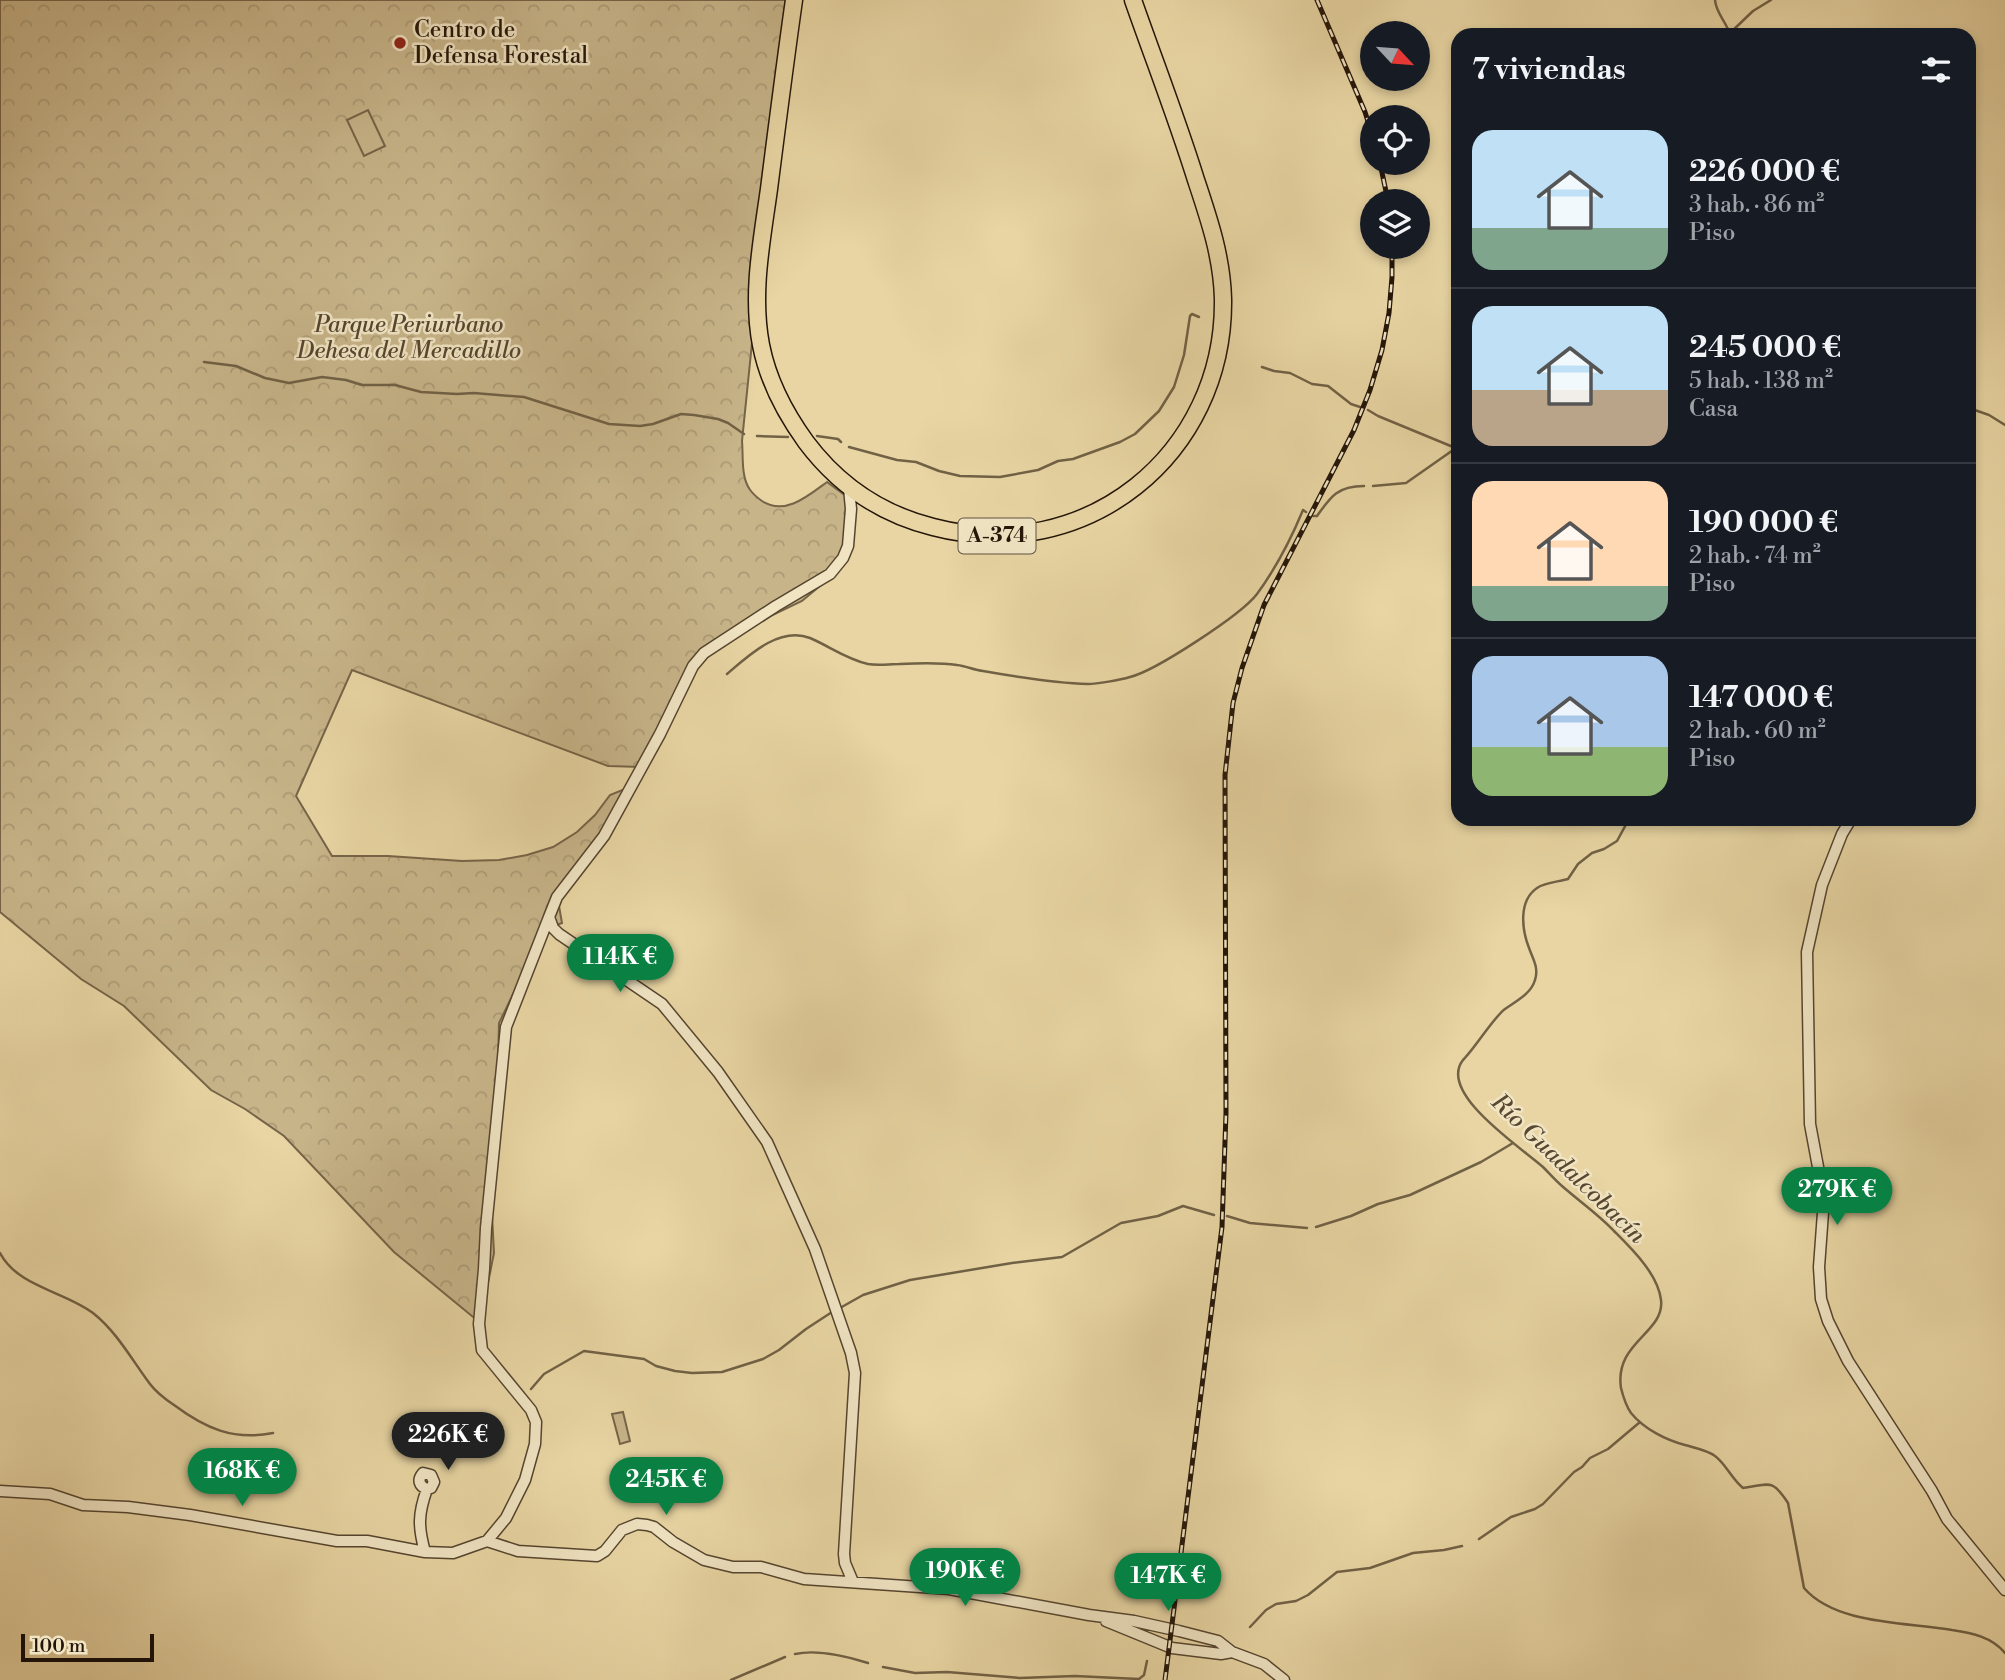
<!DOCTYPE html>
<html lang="es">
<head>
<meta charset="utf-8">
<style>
	body { margin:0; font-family:"Libre Bodoni",serif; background:#242831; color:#f1f3f6; height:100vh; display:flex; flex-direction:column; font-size:26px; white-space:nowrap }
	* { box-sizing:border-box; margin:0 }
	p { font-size:23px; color:#9ea1a6 }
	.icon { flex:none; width:38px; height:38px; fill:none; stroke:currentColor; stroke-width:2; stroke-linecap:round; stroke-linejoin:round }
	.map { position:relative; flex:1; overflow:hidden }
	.side { position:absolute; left:1451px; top:28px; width:525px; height:798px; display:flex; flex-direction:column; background:#171b24; border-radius:21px; box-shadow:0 4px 10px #0003 }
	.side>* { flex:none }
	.needle { width:46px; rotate:116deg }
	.controls { position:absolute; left:1360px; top:21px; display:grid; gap:14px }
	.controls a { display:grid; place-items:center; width:70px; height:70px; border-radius:50%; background:#171b24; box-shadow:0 4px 10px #0003; font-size:35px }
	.scale { position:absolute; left:21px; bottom:18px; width:133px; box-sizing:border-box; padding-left:7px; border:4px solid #241508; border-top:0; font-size:19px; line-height:24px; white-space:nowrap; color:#241508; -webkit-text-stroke:5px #f0e4c3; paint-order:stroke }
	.price { position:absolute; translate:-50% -60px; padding:0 16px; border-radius:24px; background:#0b8043; color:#fff; font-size:23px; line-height:46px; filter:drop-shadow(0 2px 4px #0008) }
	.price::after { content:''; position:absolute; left:50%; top:42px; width:21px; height:16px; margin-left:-10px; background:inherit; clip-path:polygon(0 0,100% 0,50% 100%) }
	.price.on { background:#222; color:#fff }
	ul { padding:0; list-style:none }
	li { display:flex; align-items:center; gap:21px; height:175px; padding:0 21px }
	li+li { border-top:2px solid #363941 }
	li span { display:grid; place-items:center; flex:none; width:196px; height:140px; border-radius:21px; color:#555 }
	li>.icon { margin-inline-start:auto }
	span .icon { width:84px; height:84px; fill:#fffc; stroke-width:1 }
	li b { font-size:30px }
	h2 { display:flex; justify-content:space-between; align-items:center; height:84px; padding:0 21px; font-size:30px }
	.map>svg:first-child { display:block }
	.park { fill:url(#park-crowns); stroke:#766448; stroke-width:2 }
	.pitch { fill:#c7b489; stroke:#766448; stroke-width:2 }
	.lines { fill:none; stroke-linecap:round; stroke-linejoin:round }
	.stream { stroke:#716145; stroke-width:2.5 }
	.street-casing { stroke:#55452f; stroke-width:13 }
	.primary-casing { stroke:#241508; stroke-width:19 }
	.street { stroke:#f0e4c3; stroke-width:10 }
	.primary { stroke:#e8d5a3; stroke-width:16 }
	.rail-casing { stroke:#241508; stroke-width:5 }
	.rail { stroke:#f0e4c3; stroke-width:2.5; stroke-dasharray:8; stroke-linecap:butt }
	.poi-dot { fill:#8f2418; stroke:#f0e4c3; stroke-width:2.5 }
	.labels { text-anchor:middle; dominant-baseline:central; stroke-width:5; stroke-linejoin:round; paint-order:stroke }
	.shield { fill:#f0e4c3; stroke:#615340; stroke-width:2 }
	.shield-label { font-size:21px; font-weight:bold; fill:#241508 }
	.poi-label { font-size:23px; fill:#241508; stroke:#f0e4c3; text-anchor:start }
	.park-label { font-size:23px; font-style:italic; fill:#55452f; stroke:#f0e4c3 }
	.water-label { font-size:24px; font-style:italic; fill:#584831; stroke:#f0e4c3 }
</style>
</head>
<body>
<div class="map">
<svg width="2005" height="1680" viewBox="0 0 2005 1680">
	<defs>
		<pattern id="park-crowns" width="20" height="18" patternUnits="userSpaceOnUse" patternTransform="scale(1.75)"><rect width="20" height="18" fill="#c7b489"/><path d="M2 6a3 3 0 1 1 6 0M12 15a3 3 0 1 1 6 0" fill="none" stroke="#ab9a75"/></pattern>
	</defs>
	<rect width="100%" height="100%" fill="#e8d5a3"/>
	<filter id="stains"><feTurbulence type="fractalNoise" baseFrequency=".00286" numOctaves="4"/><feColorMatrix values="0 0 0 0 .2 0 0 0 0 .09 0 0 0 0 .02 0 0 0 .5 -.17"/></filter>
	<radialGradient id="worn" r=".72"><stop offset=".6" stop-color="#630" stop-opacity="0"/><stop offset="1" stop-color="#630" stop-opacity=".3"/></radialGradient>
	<!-- park -->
	<path class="park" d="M 0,0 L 787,0 L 742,441 C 743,452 742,463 744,474 C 746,487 752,494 762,501 C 785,516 808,496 827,482 L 854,502 L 847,547 L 821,585 L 802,601 L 737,632 L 711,651 L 696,667 L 641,767 L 608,766 L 352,670 L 296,796 L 332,856 L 388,856 L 462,861 L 499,860 L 527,855 L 553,847 L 577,832 L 595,815 L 610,795 L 632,786 L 594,846 L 565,885 L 559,906 L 562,923 L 545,929 L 499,1023 L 498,1065 L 486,1180 L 492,1215 L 494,1253 L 489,1278 L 478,1321 L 394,1252 L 284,1136 L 245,1109 L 211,1090 L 124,1006 L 81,979 L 0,912 Z"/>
	<!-- pitch -->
	<path class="pitch" d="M 368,110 L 385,146 L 364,156 L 347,120 Z
		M 623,1412 L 630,1441 L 620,1444 L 612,1414 Z"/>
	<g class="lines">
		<!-- stream -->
		<path class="stream" d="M 1715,0 C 1716,14 1727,22 1730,35
			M 1730,33 L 1753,11 L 1771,0
			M 204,362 L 236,366 L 265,378 L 289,383 L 322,377 L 346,380 L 362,385 L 395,385 L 421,392 L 457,394 L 474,393 L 524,397 L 609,424 L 640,426 L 653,424 L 681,414 L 694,415 L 718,419 L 728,423 L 744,434
			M 1262,367 L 1274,371 L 1290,373 L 1312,384 L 1328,386 L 1351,404 L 1360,407
			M 1969,408 L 1989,415 L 2005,425
			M 1368,410 L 1378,416 L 1458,449
			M 757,436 L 788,437
			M 817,436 L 838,439 L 841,442
			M 849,447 L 897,460 L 916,462 L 939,471 L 960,476 L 1000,477 L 1038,470 L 1058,461 L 1073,459 L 1120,442 L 1135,434 L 1159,411 L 1174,387 L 1184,355 L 1190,316 L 1192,314 L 1199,317
			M 1373,486 L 1406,483 L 1456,448
			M 1313,516 L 1317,516 C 1331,496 1338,486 1364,486
			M 727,674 C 748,656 779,626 810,638 C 829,646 846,659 868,664 C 878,666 889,664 899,664 C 919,663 938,662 957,665 C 966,666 974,670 983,671 C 1017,677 1053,683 1088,684 C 1097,684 1120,680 1130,677 C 1155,671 1241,615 1257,594 C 1276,568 1291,539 1303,510 L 1306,512
			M 1629,819 L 1617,841 L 1604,849 L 1592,853 L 1578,864 L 1568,879 C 1558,882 1546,882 1537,888 C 1518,901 1522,930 1529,948 C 1533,959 1539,968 1535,980 C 1531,994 1516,1001 1505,1009 C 1493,1018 1476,1047 1463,1060 C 1437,1093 1522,1148 1543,1167 C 1549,1173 1555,1180 1562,1186 C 1579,1201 1598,1214 1614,1231 C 1632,1249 1658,1274 1661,1300 C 1665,1333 1614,1342 1621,1388 C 1623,1396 1626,1406 1631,1413 C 1644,1429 1666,1440 1685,1445 C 1695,1448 1707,1450 1715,1456 C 1725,1463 1732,1479 1743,1488 C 1769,1485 1771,1477 1788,1503 L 1804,1588 C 1836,1625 1907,1622 1952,1630 C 1972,1633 1992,1637 2005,1653
			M 1227,1216 L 1250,1223 L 1307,1228
			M 1316,1227 L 1351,1216 L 1378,1204 L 1410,1195 L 1481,1162 L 1513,1143
			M 0,1253 C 18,1287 64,1291 93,1313 C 117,1332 132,1360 150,1384 C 156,1392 165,1399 174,1405 C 205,1428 233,1441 273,1433
			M 840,1308 L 863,1295 L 910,1280 L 1012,1263 L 1062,1257 L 1121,1223 L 1158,1216 L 1183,1206 L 1214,1215
			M 531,1389 L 544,1374 L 584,1351 L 644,1359 L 656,1366 L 675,1371 L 692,1373 L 722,1372 L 763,1359 L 779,1350 L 806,1329 L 832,1312
			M 1479,1539 L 1511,1517 L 1535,1509 L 1543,1504 L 1574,1472 L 1582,1467 L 1590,1458 L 1608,1449 L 1640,1422
			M 1250,1627 L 1266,1610 L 1276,1604 L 1296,1601 L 1308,1595 L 1337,1572 L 1370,1568 L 1413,1553 L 1444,1550 L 1462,1546
			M 795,1654 C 818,1649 846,1656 868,1663
			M 883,1667 L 915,1673 L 947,1672 L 1020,1678 L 1075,1676 L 1139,1679 L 1144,1675 L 1147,1661
			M 731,1680 L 785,1657"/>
		<defs>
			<path id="street" d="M 849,488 L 851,509 L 848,546 L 843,558 L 830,574 L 776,606 L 704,653 L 693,666 L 660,734 L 604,836 L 557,897 L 549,917 L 553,928 L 559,934 L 662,1004 L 718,1072 L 767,1142 L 815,1249 L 851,1353 L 855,1373 L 844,1554 L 845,1563 L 853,1582
				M 1851,819 L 1842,834 L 1822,885 L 1807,952 L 1810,1124 L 1824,1199 L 1819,1267 L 1821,1299 L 1828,1321 L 1848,1361 L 1932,1491 L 1947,1519 L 2005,1590
				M 0,1491 L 50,1494 L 83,1505 L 128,1507 L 190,1515 L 337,1541 L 367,1541 L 425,1552 L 453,1553 L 487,1541 L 518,1551 L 597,1556 L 605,1551 L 622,1530 L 637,1524 L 647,1525 L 654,1527 L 673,1542 L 704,1560 L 733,1567 L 761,1567 L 804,1579 L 949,1589 L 1089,1615 L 1134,1621 L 1179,1631 L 1218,1641 L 1232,1652 L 1264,1664 L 1284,1680
				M 487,1541 L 506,1518 L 525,1480 L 535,1444 L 536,1422 L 531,1410 L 482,1350 L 479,1324 L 484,1269 L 486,1228 L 506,1027 L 549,917
				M 425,1552 C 418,1527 418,1514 427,1489 L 431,1488 L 434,1482 L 431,1475 L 423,1473 C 417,1480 419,1486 427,1489
				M 1106,1621 L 1172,1648 L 1221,1654 L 1232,1652"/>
			<path id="primary" d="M 794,0 C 785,63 777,126 769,189 C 762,240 751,293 761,345 C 768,381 785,413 806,442 C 839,486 881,514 933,527 C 1085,567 1225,455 1223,299 C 1222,257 1209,219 1196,180 C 1177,119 1154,60 1133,0"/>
		</defs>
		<!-- street casing -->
		<use href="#street" class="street-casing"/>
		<!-- primary casing -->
		<use href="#primary" class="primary-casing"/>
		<!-- street -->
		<use href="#street" class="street"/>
		<!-- primary -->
		<use href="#primary" class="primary"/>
		<defs>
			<path id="rail" d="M 1317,0 L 1365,112 L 1372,134
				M 1380,163 L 1388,201
				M 1165,1680 L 1222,1227 L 1226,1113 L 1225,775 L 1233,703 L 1242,668 L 1264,605 L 1354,430 L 1370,390 L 1382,350 L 1389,313 L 1392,277 L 1392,247"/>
		</defs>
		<!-- rail casing -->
		<use href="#rail" class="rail-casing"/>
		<!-- rail -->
		<use href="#rail" class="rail"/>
	</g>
	<!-- markers -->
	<circle class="poi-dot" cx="400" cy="43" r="7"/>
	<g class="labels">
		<!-- shield labels -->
		<rect class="shield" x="958.5" y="518.5" width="77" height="35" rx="5"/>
		<g class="shield-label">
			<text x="997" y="536">A-374</text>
		</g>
		<!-- poi labels -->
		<g class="poi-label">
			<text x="414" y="30">Centro de<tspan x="414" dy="26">Defensa Forestal</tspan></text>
		</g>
		<!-- park labels -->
		<g class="park-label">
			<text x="409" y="325">Parque Periurbano<tspan x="409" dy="26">Dehesa del Mercadillo</tspan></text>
		</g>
		<!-- water labels -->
		<g class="water-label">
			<text transform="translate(1568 1169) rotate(44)">Río Guadalcobacín</text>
		</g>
	</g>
	<rect width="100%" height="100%" filter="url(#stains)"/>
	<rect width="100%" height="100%" fill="url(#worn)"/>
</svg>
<div class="controls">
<a><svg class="needle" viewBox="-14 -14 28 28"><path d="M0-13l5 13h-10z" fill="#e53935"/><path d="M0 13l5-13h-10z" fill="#9ea1a6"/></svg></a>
<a><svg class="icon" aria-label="locate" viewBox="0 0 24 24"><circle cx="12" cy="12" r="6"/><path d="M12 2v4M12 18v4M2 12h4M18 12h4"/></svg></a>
<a><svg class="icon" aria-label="layers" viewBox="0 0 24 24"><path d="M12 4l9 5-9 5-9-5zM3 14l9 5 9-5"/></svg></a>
</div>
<div class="scale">100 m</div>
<b class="price" style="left:620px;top:994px">114K €</b>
<b class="price" style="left:1837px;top:1227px">279K €</b>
<b class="price on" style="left:448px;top:1472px">226K €</b>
<b class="price" style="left:242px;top:1508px">168K €</b>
<b class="price" style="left:666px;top:1517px">245K €</b>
<b class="price" style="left:965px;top:1608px">190K €</b>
<b class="price" style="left:1168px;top:1613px">147K €</b>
<section class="side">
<h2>7 viviendas<svg class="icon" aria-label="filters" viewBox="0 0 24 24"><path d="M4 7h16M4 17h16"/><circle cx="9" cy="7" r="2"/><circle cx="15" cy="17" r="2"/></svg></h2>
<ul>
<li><span style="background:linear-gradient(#bfe0f5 70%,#7fa58c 0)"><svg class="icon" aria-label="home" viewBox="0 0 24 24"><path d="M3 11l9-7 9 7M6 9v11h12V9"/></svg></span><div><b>226 000 €</b><p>3 hab. · 86 m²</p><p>Piso</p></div></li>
<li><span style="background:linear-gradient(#bfe0f5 60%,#b9a48a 0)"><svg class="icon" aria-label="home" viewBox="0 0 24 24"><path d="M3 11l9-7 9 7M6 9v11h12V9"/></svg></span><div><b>245 000 €</b><p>5 hab. · 138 m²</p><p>Casa</p></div></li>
<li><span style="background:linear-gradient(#ffd9b3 75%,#7fa58c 0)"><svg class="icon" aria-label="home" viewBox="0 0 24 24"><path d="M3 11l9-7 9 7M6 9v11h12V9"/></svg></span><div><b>190 000 €</b><p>2 hab. · 74 m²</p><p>Piso</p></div></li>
<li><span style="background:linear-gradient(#a9c7e8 65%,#8fb573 0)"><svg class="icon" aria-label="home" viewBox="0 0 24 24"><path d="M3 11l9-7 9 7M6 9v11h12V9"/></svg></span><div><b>147 000 €</b><p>2 hab. · 60 m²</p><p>Piso</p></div></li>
</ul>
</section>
</div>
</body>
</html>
